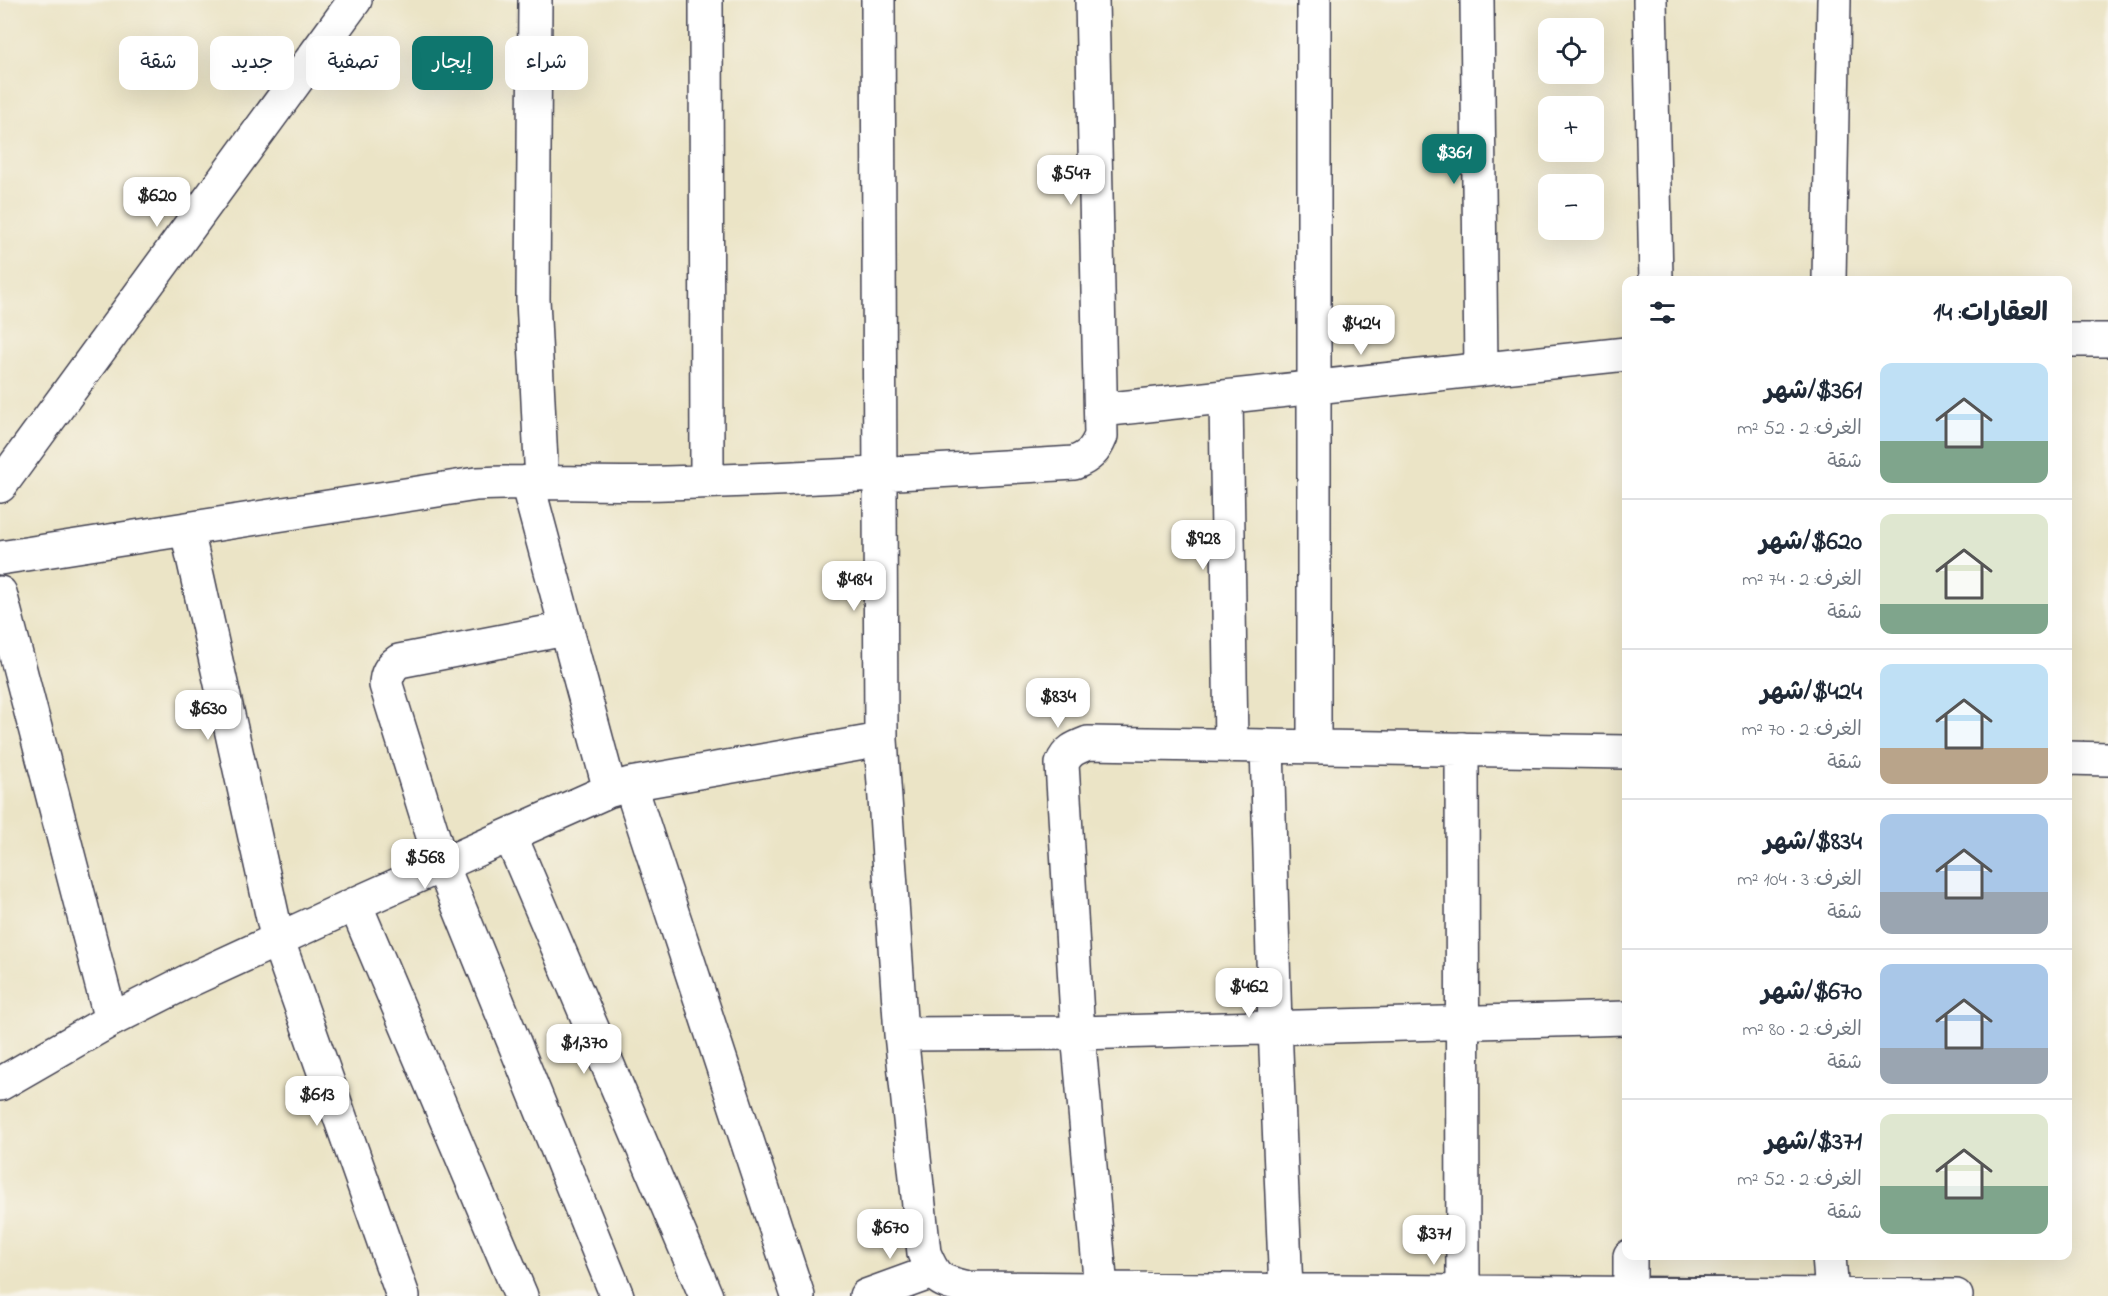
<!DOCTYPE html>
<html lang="ar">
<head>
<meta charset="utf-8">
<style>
	body { margin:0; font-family:"Indie Flower","Playpen Sans Arabic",sans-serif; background:#f6f6f7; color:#1f2937; direction:rtl; height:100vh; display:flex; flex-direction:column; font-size:22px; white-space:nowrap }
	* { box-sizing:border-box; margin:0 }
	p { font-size:20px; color:#747a83 }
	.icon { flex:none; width:33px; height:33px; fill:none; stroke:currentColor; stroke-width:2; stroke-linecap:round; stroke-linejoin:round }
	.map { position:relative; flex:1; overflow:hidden; direction:ltr }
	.side { position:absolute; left:1622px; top:276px; width:450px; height:984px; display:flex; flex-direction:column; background:#fff; border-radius:12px; box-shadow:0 6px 24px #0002; direction:rtl }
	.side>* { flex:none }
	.guide { position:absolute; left:18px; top:36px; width:570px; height:54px; direction:rtl; display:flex; gap:12px }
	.controls { position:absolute; left:1538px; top:18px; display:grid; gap:12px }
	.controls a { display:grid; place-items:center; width:66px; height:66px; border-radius:12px; background:#fff; box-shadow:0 6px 24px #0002; font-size:30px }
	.price { position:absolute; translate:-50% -51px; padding:0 14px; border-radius:12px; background:#fff; color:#222; font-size:20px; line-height:39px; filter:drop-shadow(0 2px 3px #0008) }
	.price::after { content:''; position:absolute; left:50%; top:36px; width:18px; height:14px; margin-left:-9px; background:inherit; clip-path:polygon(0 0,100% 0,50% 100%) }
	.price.active { background:#0f766e; color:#fff }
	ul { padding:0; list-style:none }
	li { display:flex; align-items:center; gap:18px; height:150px; padding:0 24px }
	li+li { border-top:2px solid #e0e1e3 }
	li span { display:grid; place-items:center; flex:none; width:168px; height:120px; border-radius:12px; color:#555 }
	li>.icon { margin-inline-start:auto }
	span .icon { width:72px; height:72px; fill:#fffc; stroke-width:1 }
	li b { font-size:26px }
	h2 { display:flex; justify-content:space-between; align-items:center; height:72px; padding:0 24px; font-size:26px }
	.tag { padding:0 21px; border-radius:12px; background:#fff; box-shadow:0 6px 24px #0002; font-size:21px; line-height:54px }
	.tag.active { background:#0f766e; color:#fff }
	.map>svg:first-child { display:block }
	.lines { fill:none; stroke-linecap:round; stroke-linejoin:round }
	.minor-casing { stroke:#403f50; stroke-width:36 }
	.minor { stroke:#fff; stroke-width:33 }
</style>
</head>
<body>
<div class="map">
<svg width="2108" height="1296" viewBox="0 0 2108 1296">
	<rect width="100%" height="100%" fill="#f7f3e8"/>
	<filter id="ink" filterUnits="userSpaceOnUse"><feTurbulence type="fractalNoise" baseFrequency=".0167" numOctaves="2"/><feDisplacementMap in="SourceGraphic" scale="12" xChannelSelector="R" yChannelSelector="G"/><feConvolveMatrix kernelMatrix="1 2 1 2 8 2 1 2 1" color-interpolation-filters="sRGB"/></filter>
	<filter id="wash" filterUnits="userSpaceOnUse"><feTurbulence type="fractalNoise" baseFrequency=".008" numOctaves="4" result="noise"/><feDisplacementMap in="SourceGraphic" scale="24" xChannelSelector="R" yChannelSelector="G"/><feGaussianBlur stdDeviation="1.35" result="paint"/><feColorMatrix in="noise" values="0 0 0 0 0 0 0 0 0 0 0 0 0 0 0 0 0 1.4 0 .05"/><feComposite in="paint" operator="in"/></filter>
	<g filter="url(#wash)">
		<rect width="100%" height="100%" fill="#ebe4c6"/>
	</g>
	<g filter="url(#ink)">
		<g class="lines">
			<defs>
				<path id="minor" d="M 535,0 L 533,299 L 542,483
					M 706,0 L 707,481
					M 878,0 L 881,740 L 901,1034 L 924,1253 C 936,1281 939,1281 969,1288 L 1956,1296
					M 1314,0 L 1314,747
					M 1477,0 L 1481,369
					M 1650,0 L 1656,280
					M 1829,280 L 1834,0
					M 2067,340 L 2108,340
					M 1226,397 L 1231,745
					M 1101,410 L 1626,354
					M 0,486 L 355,0
					M 187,530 L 278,941 L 403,1296
					M 0,558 L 476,484 C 539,480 603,485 666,483 C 803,479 939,471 1074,463 C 1089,457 1095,451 1101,436 L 1092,0
					M 0,593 L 111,1020
					M 565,629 L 399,661 C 390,667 386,675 386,685 L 442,865 L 617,1296
					M 1267,746 L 1275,1027 L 1286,1290
					M 1462,749 L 1463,1292
					M 2067,758 L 2108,759
					M 630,784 L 798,1296
					M 611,790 L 630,784 L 881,740
					M 510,835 L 706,1296
					M 355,904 L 521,1296
					M 901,1034 L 1078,1033 L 1626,1018
					M 0,1084 L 111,1020 L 190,980 L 355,904 L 610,790 L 527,482
					M 1630,1256 L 1630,1293
					M 1829,1256 L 1832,1295
					M 1101,1289 L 1078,1033 L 1062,764 C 1067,751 1075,748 1088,743 L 1626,752
					M 866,1296 L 932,1272"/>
			</defs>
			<!-- minor casing -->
			<use href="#minor" class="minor-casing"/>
			<!-- minor -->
			<use href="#minor" class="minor"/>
		</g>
	</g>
</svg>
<div class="controls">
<a><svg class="icon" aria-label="locate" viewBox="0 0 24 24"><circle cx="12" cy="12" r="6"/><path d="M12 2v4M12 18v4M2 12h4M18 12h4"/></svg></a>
<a>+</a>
<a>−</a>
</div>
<b class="price active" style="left:1454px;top:185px">$361</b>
<b class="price" style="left:1071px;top:206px">$547</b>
<b class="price" style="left:157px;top:228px">$620</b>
<b class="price" style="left:1361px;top:356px">$424</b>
<b class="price" style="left:1203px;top:571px">$928</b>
<b class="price" style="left:854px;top:612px">$484</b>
<b class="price" style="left:1058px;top:729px">$834</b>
<b class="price" style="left:208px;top:741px">$630</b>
<b class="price" style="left:425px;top:890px">$568</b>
<b class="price" style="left:1249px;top:1019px">$462</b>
<b class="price" style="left:584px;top:1075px">$1,370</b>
<b class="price" style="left:317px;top:1127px">$613</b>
<b class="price" style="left:890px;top:1260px">$670</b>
<b class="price" style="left:1434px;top:1266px">$371</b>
<div class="guide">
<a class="tag">شراء</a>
<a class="tag active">إيجار</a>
<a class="tag">تصفية</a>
<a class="tag">جديد</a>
<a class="tag">شقة</a>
</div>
<section class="side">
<h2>العقارات: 14<svg class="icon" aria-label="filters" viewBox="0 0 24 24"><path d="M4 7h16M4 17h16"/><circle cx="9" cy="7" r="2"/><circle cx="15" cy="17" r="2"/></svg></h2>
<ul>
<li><span style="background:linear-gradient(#bfe0f5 65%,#7fa58c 0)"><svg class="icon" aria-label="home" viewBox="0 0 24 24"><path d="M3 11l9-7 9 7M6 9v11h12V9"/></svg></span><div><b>$361/شهر</b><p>الغرف: 2 · 52 m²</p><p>شقة</p></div></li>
<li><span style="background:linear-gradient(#dfe7d0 75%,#7fa58c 0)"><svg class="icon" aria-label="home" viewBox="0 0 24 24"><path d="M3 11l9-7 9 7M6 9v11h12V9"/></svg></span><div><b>$620/شهر</b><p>الغرف: 2 · 74 m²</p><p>شقة</p></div></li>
<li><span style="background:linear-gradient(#bfe0f5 70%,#b9a48a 0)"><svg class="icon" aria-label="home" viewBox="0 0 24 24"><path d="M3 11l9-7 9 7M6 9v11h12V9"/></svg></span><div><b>$424/شهر</b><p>الغرف: 2 · 70 m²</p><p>شقة</p></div></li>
<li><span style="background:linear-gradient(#a9c7e8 65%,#9aa5b1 0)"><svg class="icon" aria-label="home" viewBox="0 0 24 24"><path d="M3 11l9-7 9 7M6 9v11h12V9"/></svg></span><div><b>$834/شهر</b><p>الغرف: 3 · 104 m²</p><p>شقة</p></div></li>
<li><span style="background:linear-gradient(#a9c7e8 70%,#9aa5b1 0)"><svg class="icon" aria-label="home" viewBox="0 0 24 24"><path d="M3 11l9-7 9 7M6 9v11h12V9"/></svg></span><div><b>$670/شهر</b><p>الغرف: 2 · 80 m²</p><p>شقة</p></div></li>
<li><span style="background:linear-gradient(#dfe7d0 60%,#7fa58c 0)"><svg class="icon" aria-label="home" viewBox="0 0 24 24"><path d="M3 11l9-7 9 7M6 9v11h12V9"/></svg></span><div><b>$371/شهر</b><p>الغرف: 2 · 52 m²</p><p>شقة</p></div></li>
</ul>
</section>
</div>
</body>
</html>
